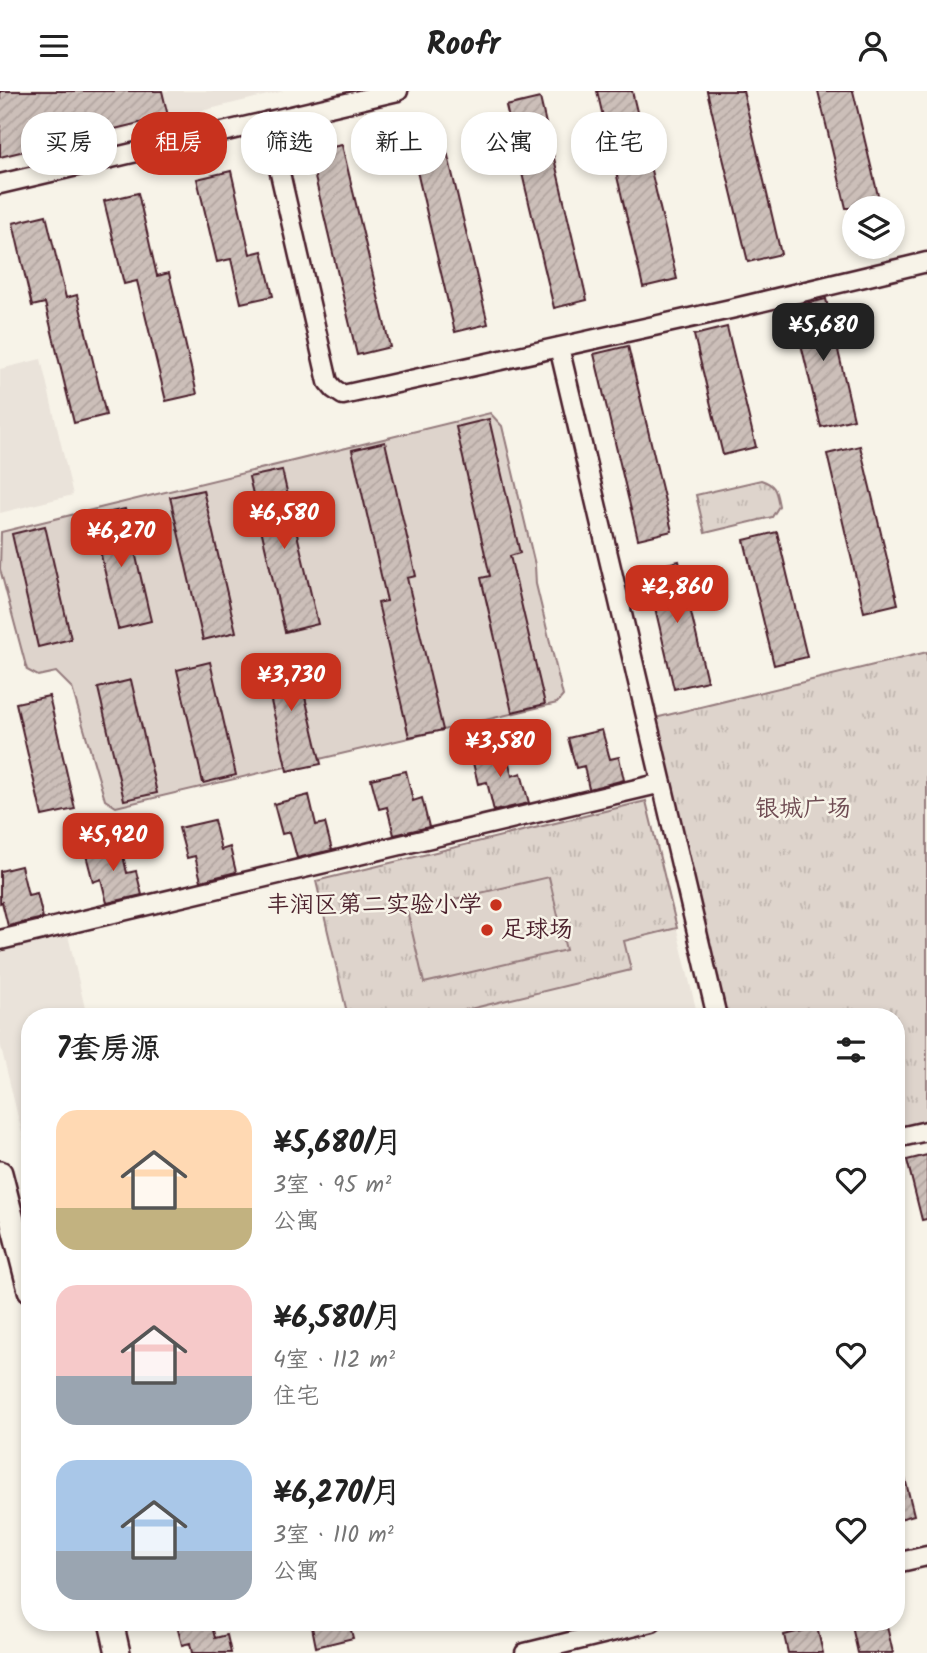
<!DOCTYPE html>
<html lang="zh">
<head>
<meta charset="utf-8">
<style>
	body { margin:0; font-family:Kalam,"LXGW WenKai TC",sans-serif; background:#f2f2f2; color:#222; height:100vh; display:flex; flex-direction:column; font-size:26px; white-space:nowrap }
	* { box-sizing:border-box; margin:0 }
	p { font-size:23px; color:#767676 }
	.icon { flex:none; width:38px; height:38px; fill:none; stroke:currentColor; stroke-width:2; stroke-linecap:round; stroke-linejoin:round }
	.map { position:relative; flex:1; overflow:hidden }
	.details { position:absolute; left:21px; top:917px; width:884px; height:623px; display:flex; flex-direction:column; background:#fff; border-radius:28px; box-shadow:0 4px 10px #0003 }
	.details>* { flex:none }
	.top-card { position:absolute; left:21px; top:21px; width:886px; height:63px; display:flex; gap:14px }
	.tools { position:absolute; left:842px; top:105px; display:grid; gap:14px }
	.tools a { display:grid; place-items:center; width:63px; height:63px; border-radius:50%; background:#fff; box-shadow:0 4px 10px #0003; font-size:35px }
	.price { position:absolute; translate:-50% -60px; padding:0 16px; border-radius:14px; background:#c8321e; color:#fff; font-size:23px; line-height:46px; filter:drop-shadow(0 2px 4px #0008) }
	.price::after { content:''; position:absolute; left:50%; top:42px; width:21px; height:16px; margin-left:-10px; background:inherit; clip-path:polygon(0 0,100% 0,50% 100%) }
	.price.active { background:#222; color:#fff }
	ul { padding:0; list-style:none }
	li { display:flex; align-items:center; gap:21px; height:175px; padding:0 35px }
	li span { display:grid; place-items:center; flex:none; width:196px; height:140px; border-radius:21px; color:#555 }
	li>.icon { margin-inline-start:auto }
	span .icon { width:84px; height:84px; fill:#fffc; stroke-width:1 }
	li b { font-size:30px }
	h2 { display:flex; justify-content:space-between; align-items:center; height:84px; padding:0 35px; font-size:30px }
	.chip { padding:0 24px; border-radius:28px; background:#fff; box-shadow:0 4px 10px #0003; font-size:24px; line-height:63px }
	.chip.active { background:#c8321e; color:#fff }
	header { display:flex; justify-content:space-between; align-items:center; height:91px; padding:0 35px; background:#fff; font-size:32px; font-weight:700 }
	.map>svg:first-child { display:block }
	.built { fill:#eae3da }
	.grass { fill:url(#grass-tufts); stroke:#947a7c; stroke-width:2 }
	.garden { fill:#ded4cc; stroke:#947a7c; stroke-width:2 }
	.building { fill:url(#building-hatch); stroke:#4a1f2b; stroke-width:2 }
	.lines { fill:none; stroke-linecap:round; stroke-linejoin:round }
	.minor-casing { stroke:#4a1f2b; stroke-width:23 }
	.major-casing { stroke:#4a1f2b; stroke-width:28 }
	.minor { stroke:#f7f3e8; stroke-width:18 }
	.major { stroke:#f7f3e8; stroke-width:23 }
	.poi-dot { fill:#c8321e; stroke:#f7f3e8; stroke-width:2.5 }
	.labels { text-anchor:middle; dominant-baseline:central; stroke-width:5; stroke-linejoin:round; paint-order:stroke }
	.park-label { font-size:24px; fill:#6f4c53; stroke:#f7f3e8 }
	.poi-label { font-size:24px; fill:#4a1f2b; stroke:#f7f3e8; text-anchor:end }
</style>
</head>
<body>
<header><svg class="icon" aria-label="menu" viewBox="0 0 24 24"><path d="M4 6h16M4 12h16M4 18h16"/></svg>Roofr<svg class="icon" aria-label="person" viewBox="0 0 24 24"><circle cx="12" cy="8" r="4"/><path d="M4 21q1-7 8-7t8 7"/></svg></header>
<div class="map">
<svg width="927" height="1562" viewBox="0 0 927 1562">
	<defs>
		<pattern id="grass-tufts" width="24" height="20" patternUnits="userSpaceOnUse" patternTransform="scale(1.75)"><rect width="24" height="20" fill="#ded4cc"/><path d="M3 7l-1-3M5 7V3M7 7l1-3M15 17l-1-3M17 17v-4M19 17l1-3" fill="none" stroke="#c0b6af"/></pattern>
		<pattern id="building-hatch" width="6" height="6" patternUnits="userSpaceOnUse" patternTransform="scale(1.75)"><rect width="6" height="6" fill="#ccbfb9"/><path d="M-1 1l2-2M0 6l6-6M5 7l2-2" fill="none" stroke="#b1a49f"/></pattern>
	</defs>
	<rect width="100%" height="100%" fill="#f7f3e8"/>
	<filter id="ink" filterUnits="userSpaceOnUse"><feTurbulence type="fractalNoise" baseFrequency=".0143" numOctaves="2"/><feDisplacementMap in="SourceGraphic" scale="14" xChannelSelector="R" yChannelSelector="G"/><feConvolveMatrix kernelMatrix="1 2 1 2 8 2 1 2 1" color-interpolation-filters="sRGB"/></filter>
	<g filter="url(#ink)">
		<!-- built -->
		<path class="built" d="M 0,0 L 284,0 L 0,69 Z
			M 41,268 L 73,404 L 0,422 L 0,278 Z
			M 646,710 L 698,926 L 348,926 L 316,790 Z
			M 68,844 L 87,926 L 30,926 L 30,1075 L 0,952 L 0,860 Z"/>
		<!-- grass -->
		<path class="grass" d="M 761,389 C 776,394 776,400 779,415 L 772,426 L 705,442 L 696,404 Z
			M 927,561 L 927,1031 L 896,1038 L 896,926 L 725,926 L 655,627 Z
			M 646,710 L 677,837 L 624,850 L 631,879 L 437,926 L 348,926 L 316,790 Z"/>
		<!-- garden -->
		<path class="garden" d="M 490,322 L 502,335 L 535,474 L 536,493 L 563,605 L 557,612 L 116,716 L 105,709 L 72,597 L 56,581 L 38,585 L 27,579 L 0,478 L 1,441 Z
			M 549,786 L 566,859 L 424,892 L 407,819 Z"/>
		<!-- building -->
		<path class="building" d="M 0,0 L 162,0 L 168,25 L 0,66 Z
			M 597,0 L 632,0 L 677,188 L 643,196 Z
			M 707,0 L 743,0 L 781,163 L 748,171 Z
			M 818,0 L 853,0 L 881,117 L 846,117 Z
			M 540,7 L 587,209 L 554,217 L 506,15 Z
			M 440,31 L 488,233 L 455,241 L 407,38 Z
			M 342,54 L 390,256 L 357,264 L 309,61 Z
			M 231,80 L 250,163 L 262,160 L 273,205 L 241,212 L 231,168 L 217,171 L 197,88 Z
			M 138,102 L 157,185 L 169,182 L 197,303 L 166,310 L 137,190 L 124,193 L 104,110 Z
			M 46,124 L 66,207 L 77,204 L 106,324 L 74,332 L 45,212 L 32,215 L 13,132 Z
			M 826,208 L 854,328 L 821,336 L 792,216 Z
			M 727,236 L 756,356 L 723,364 L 694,244 Z
			M 628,255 L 672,440 L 638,448 L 594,263 Z
			M 489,328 L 520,462 L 510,465 L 545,613 L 512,621 L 481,487 L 490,485 L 456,336 Z
			M 385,351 L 416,485 L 407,487 L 443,639 L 409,646 L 378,512 L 387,510 L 352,359 Z
			M 860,355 L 898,513 L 864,521 L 827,363 Z
			M 282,379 L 318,533 L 285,541 L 249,386 Z
			M 203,399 L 236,541 L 203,549 L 170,406 Z
			M 125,418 L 151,530 L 118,538 L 92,425 Z
			M 45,435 L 71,548 L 38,556 L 12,443 Z
			M 777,441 L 807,566 L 774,574 L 744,449 Z
			M 679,470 L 707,590 L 674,598 L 646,478 Z
			M 295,564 L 321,673 L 287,680 L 262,571 Z
			M 210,571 L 236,684 L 203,692 L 177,579 Z
			M 131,589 L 157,702 L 124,709 L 98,597 Z
			M 49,605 L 75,718 L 42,725 L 16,612 Z
			M 602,639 L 610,668 L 619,666 L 624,689 L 589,698 L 584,675 L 576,677 L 568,647 Z
			M 505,655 L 512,685 L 521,682 L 529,712 L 494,720 L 487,691 L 478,693 L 471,663 Z
			M 406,680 L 413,710 L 422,707 L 429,736 L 394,744 L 387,716 L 379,718 L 371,688 Z
			M 309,704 L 316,734 L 325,732 L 332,759 L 297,767 L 290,741 L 282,743 L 274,713 Z
			M 214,729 L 221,759 L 230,756 L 236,781 L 201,790 L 195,765 L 187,767 L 179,737 Z
			M 120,752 L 127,782 L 136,780 L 142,804 L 107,812 L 101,788 L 93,791 L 85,760 Z
			M 21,775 L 28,804 L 37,802 L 43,827 L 8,835 L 2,811 L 0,812 L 0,780 Z
			M 927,1064 L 927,1128 L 922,1129 L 907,1069 Z
			M 901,1371 L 914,1424 L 896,1429 L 896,1372 Z
			M 176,1531 L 211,1531 L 215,1547 L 227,1544 L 231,1562 L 192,1562 L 190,1552 L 182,1554 Z
			M 311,1531 L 349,1531 L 353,1547 L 316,1556 Z
			M 851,1531 L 886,1531 L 893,1562 L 858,1562 Z
			M 817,1536 L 823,1562 L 788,1562 L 784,1544 Z"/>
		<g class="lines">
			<defs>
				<path id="minor" d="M 268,30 L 328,291 L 334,298 L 343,304 L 735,217 L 927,171
					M 0,93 L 398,0
					M 559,256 L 717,926
					M 0,849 L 662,692
					M 896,1047 L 927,1040
					M 896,1472 L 927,1465
					M 525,1562 L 652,1531"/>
				<path id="major" d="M 0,1082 L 30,1199
					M 111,1531 L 118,1562"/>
			</defs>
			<!-- minor casing -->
			<use href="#minor" class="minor-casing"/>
			<!-- major casing -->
			<use href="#major" class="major-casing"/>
			<!-- minor -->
			<use href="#minor" class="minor"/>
			<!-- major -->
			<use href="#major" class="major"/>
		</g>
	</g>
	<!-- markers -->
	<g class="poi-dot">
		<circle cx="496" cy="814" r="7"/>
		<circle cx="487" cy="839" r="7"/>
	</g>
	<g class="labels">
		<!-- park labels -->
		<g class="park-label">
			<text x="803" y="718">银城广场</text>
		</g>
		<!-- poi labels -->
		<g class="poi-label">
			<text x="482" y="814">丰润区第二实验小学</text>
			<text x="501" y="839" text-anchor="start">足球场</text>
		</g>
	</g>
</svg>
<div class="tools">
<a><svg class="icon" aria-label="layers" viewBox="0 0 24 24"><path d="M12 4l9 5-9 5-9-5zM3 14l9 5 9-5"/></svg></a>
</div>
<b class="price active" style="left:823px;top:272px">¥5,680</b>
<b class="price" style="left:284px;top:460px">¥6,580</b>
<b class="price" style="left:121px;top:478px">¥6,270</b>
<b class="price" style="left:677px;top:534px">¥2,860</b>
<b class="price" style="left:291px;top:622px">¥3,730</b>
<b class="price" style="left:500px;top:688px">¥3,580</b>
<b class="price" style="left:113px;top:782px">¥5,920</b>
<div class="top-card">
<a class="chip">买房</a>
<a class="chip active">租房</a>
<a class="chip">筛选</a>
<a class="chip">新上</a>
<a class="chip">公寓</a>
<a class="chip">住宅</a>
</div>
<section class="details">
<h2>7套房源<svg class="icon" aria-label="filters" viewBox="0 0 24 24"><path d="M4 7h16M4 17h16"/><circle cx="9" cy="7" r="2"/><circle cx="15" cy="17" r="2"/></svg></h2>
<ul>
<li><span style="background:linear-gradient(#ffd9b3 70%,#c2b280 0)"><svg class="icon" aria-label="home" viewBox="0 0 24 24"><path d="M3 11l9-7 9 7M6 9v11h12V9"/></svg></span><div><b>¥5,680/月</b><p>3室 · 95 m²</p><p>公寓</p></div><svg class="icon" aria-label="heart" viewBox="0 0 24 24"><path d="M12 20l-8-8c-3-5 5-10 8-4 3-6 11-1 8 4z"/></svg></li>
<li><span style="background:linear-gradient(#f6c9c9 65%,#9aa5b1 0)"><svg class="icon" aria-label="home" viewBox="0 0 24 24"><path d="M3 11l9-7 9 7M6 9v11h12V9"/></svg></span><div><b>¥6,580/月</b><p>4室 · 112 m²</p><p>住宅</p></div><svg class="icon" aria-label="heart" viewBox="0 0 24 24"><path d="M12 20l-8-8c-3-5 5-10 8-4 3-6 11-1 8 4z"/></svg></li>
<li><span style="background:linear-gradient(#a9c7e8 65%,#9aa5b1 0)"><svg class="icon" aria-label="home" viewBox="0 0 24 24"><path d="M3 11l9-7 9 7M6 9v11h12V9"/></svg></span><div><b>¥6,270/月</b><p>3室 · 110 m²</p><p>公寓</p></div><svg class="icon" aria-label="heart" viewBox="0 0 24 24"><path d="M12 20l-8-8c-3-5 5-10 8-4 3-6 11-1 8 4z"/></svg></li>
</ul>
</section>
</div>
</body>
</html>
